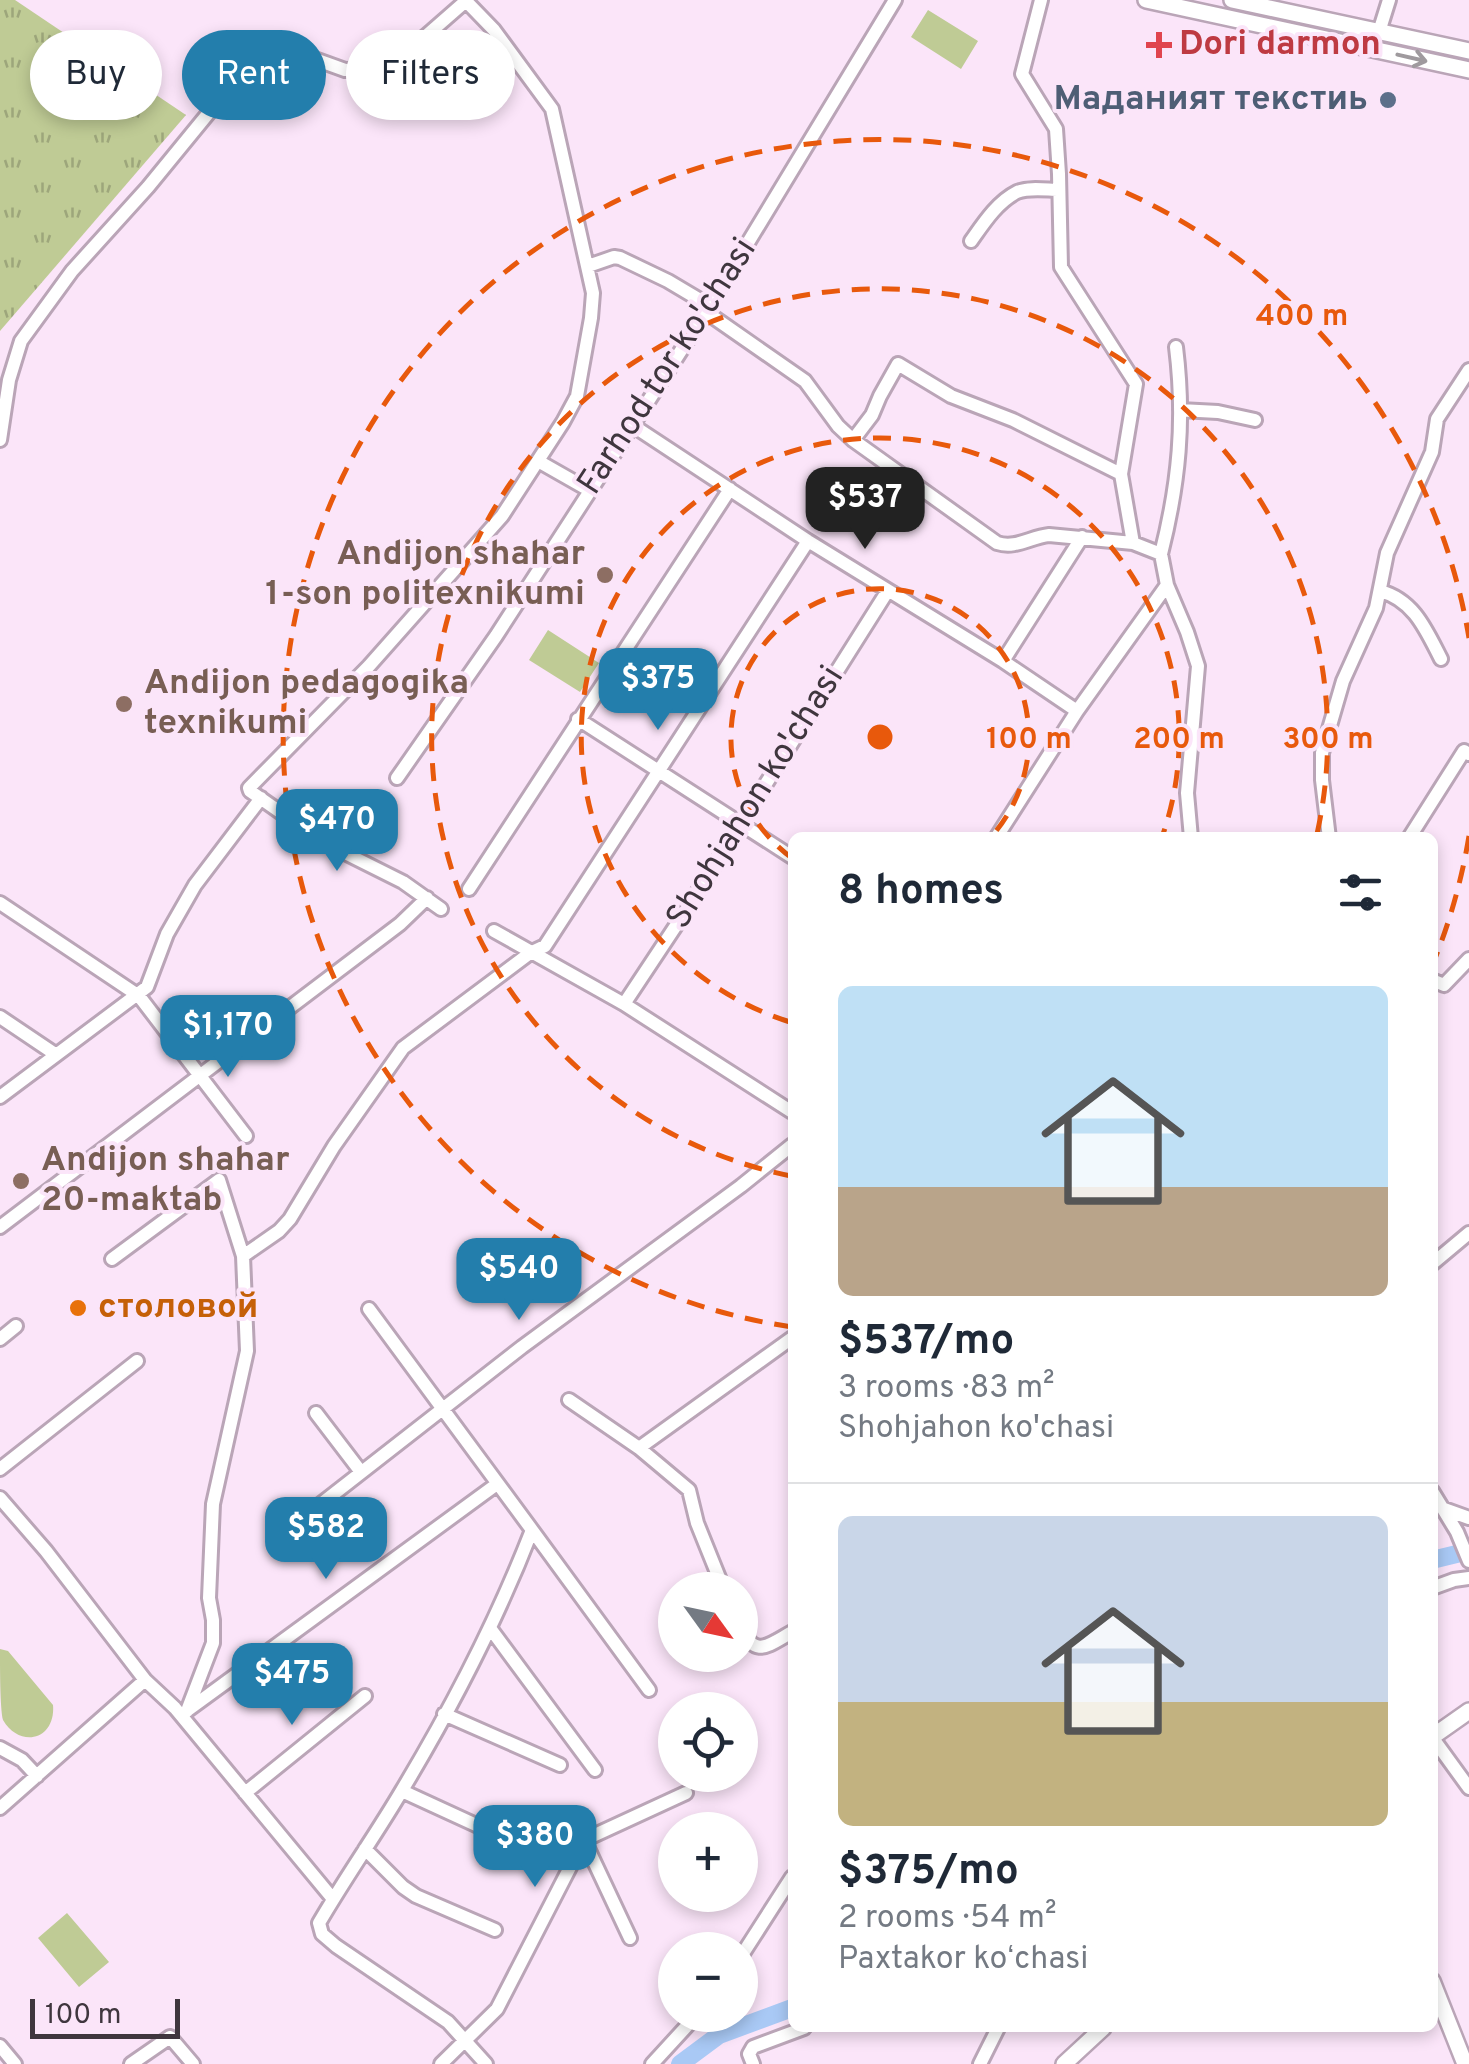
<!DOCTYPE html>
<html lang="en">
<head>
<meta charset="utf-8">
<style>
	body { margin:0; font-family:Overpass,sans-serif; background:#f6f6f7; color:#1f2937; height:100vh; display:flex; flex-direction:column; font-size:38px; white-space:nowrap }
	* { box-sizing:border-box; margin:0 }
	p { font-size:32px; color:#747a83 }
	.icon { flex:none; width:55px; height:55px; fill:none; stroke:currentColor; stroke-width:2; stroke-linecap:round; stroke-linejoin:round }
	.map { position:relative; flex:1; overflow:hidden }
	.side { position:absolute; left:788px; top:832px; width:650px; height:1200px; display:flex; flex-direction:column; background:#fff; border-radius:15px; box-shadow:0 5px 15px #0003 }
	.side>* { flex:none }
	.banner { position:absolute; left:30px; top:30px; width:608px; height:90px; display:flex; gap:20px }
	.needle { width:65px; rotate:123deg }
	.fabs { position:absolute; left:658px; top:1572px; display:grid; gap:20px }
	.fabs a { display:grid; place-items:center; width:100px; height:100px; border-radius:50%; background:#fff; box-shadow:0 5px 15px #0003; font-size:50px }
	.scale { position:absolute; left:30px; bottom:25px; width:150px; box-sizing:border-box; padding-left:10px; border:5px solid #3f363e; border-top:0; font-size:28px; line-height:35px; white-space:nowrap; color:#3f363e; -webkit-text-stroke:8px #fbe5f9; paint-order:stroke }
	.price { position:absolute; translate:-50% -85px; padding:0 22px; border-radius:20px; background:#237eac; color:#fff; font-size:32px; line-height:65px; filter:drop-shadow(0 2px 5px #0008) }
	.price::after { content:''; position:absolute; left:50%; top:60px; width:30px; height:22px; margin-left:-15px; background:inherit; clip-path:polygon(0 0,100% 0,50% 100%) }
	.price.selected { background:#222; color:#fff }
	ul { padding:0; list-style:none }
	li { display:grid; align-content:center; gap:20px; height:530px; padding:0 50px }
	li+li { border-top:2px solid #e0e1e3 }
	li span { display:grid; place-items:center; height:310px; border-radius:15px; color:#555 }
	li>.icon { margin-inline-start:auto }
	span .icon { width:180px; height:180px; fill:#fffc; stroke-width:1 }
	li b { font-size:42px }
	h2 { display:flex; justify-content:space-between; align-items:center; height:120px; padding:0 50px; font-size:42px }
	.chip { padding:0 35px; border-radius:45px; background:#fff; box-shadow:0 5px 15px #0003; font-size:35px; line-height:90px }
	.chip.selected { background:#237eac; color:#fff }
	.map>svg:first-child { display:block }
	.grass { fill:#bfcb95 }
	.park { fill:url(#park-tufts) }
	.lines { fill:none; stroke-linecap:round; stroke-linejoin:round }
	.river { stroke:#a9c9f5; stroke-width:18 }
	.minor-casing { stroke:#baa5b7; stroke-width:18 }
	.major-casing { stroke:#baa5b7; stroke-width:20 }
	.minor { stroke:#fff; stroke-width:12 }
	.major { stroke:#fff; stroke-width:15 }
	.oneway { stroke:#9f9a9e }
	.ring { fill:none; stroke:#e8590c; stroke-width:5; stroke-dasharray:18 12 }
	.health-dot { fill:#e0444e; stroke:#fbe5f9; stroke-width:4 }
	.service-dot { fill:#5c6f8a; stroke:#fbe5f9; stroke-width:4 }
	.education-dot { fill:#8d6e63; stroke:#fbe5f9; stroke-width:4 }
	.food-dot { fill:#e8710a; stroke:#fbe5f9; stroke-width:4 }
	.labels { text-anchor:middle; dominant-baseline:central; stroke-width:8; stroke-linejoin:round; paint-order:stroke }
	.health-label { font-size:35px; font-weight:bold; fill:#be3a42; stroke:#fbe5f9; text-anchor:start }
	.service-label { font-size:35px; font-weight:bold; fill:#4e5e75; stroke:#fbe5f9; text-anchor:end }
	.street-label { font-size:35px; fill:#3f363e; stroke:#fbe5f9 }
	.education-label { font-size:35px; font-weight:bold; fill:#785e54; stroke:#fbe5f9; text-anchor:start }
	.food-label { font-size:35px; font-weight:bold; fill:#c56008; stroke:#fbe5f9; text-anchor:start }
	.centre { fill:#e8590c; stroke:#fbe5f9; stroke-width:5 }
	.ring-label { font-size:30px; text-anchor:middle; font-weight:bold; fill:#e8590c; stroke:#fbe5f9; stroke-width:8; stroke-linejoin:round; paint-order:stroke }
</style>
</head>
<body>
<div class="map">
<svg width="1469" height="2064" viewBox="0 0 1469 2064">
	<defs>
		<pattern id="park-tufts" width="24" height="20" patternUnits="userSpaceOnUse" patternTransform="scale(2.5)"><rect width="24" height="20" fill="#bfcb95"/><path d="M3 7l-1-3M5 7V3M7 7l1-3M15 17l-1-3M17 17v-4M19 17l1-3" fill="none" stroke="#9da67b"/></pattern>
	</defs>
	<rect width="100%" height="100%" fill="#fbe5f9"/>
	<!-- grass -->
	<path class="grass" d="M 928,10 L 978,41 L 961,69 L 911,37 Z
		M 548,630 L 599,663 L 580,692 L 529,660 Z
		M 0,1649 L 8,1651 L 53,1705 C 56,1740 20,1749 3,1720 C 0,1708 0,1666 0,1649 Z
		M 67,1913 L 109,1962 L 79,1987 L 38,1938 Z"/>
	<!-- park -->
	<path class="park" d="M 0,0 L 15,0 L 186,115 L 0,331 Z"/>
	<g class="lines">
		<!-- river -->
		<path class="river" d="M 1432,1560 L 1469,1551
			M 680,2064 L 719,2035 L 792,2008"/>
		<defs>
			<path id="minor" d="M 1041,0 L 1022,74 L 1056,129 L 1059,174 L 1061,267 L 1136,384 L 1121,474 L 1133,543 L 1161,554 L 1167,585 L 1187,632 L 1198,666 L 1187,793 L 1191,838
				M 1379,32 L 1389,0
				M 971,241 C 983,224 997,202 1017,192 C 1029,187 1047,190 1059,190
				M 588,266 L 614,257 L 620,258 L 668,281 L 710,306
				M 706,312 L 805,381 L 838,426 L 853,440 L 997,543 C 1016,549 1030,537 1049,535 L 1133,543
				M 1180,410 L 1218,412 L 1255,420
				M 632,425 L 808,541 L 1003,661 L 1077,711
				M 0,440 L 9,380 L 21,341 L 72,271 L 148,187 L 256,55 L 284,48 L 345,70 L 374,69 L 411,49 L 467,0
				M 853,440 L 872,415 L 880,396 L 898,364 L 951,396 L 1013,420 L 1121,474
				M 538,461 L 589,490
				M 1161,554 C 1179,483 1185,420 1176,347
				M 1380,591 C 1414,600 1426,630 1441,659
				M 1003,661 L 1082,537
				M 578,719 L 792,857
				M 397,778 L 496,636 L 706,312 L 895,0
				M 996,838 L 1077,711 L 1167,585
				M 1329,838 L 1322,780 L 1322,753 L 1343,681 L 1376,608 L 1387,553 L 1432,452 L 1437,419 L 1469,370
				M 1409,838 L 1464,751 L 1469,754
				M 469,889 L 730,489
				M 0,903 L 139,996 L 246,1136
				M 441,909 L 403,882 L 323,842 L 250,791 L 249,788 L 369,666 L 502,516 L 563,422 L 577,396 L 591,318 L 593,293 L 552,109 L 494,30 L 466,1
				M 494,931 L 624,1004 L 792,1112
				M 1432,980 L 1444,985 L 1469,959
				M 624,1004 L 683,915 L 887,592
				M 0,1017 L 55,1054
				M 0,1097 L 147,987 L 167,934 L 195,885 L 261,798
				M 0,1227 L 400,924 L 427,898
				M 243,1256 L 279,1231 L 290,1219 L 334,1146 L 403,1048 L 530,953 L 545,946 L 808,541
				M 112,1259 L 219,1180 L 243,1256 L 247,1351 L 213,1504 L 209,1598 L 213,1620 L 213,1643 L 187,1711
				M 1432,1264 L 1469,1233
				M 369,1309 L 532,1530 C 497,1620 451,1709 401,1792 C 375,1836 345,1878 319,1923 L 322,1934 L 336,1946 L 448,2022 L 486,2064
				M 0,1339 L 16,1326
				M 569,1400 L 639,1448 L 689,1490 L 697,1523 L 724,1590
				M 316,1413 L 361,1472
				M 639,1448 L 792,1338
				M 0,1469 L 137,1361
				M 1432,1491 L 1457,1532 L 1469,1561
				M 0,1498 L 46,1551 L 145,1680 L 175,1708 L 333,1899
				M 1444,1509 L 1469,1518
				M 532,1530 L 649,1690
				M 276,1539 L 522,1347 L 741,1186 L 792,1145
				M 1432,1588 L 1454,1580 L 1469,1578
				M 740,1626 C 755,1659 767,1646 792,1632
				M 490,1628 L 595,1770
				M 188,1710 L 497,1484
				M 444,1714 L 560,1765
				M 1432,1737 L 1469,1788
				M 0,1748 L 22,1760 L 37,1776
				M 402,1791 L 526,1848
				M 245,1793 L 365,1696
				M 0,1808 L 145,1680
				M 584,1840 L 630,1938
				M 365,1849 L 403,1887 L 416,1896 L 495,1930
				M 740,1958 L 792,1877
				M 0,2046 L 15,2064
				M 131,2064 L 170,2037 L 193,2064
				M 441,2064 L 497,2009 L 584,1840 L 686,1793
				M 652,2064 L 697,2015
				M 753,2064 L 749,2054 L 753,2047 L 804,2028
				M 980,2064 L 998,2028"/>
			<path id="major" d="M 1146,0 L 1469,70
				M 1232,0 L 1469,51
				M 1432,1737 L 1469,1711
				M 1432,1981 L 1465,2064
				M 1064,2064 L 1103,2028"/>
		</defs>
		<!-- minor casing -->
		<use href="#minor" class="minor-casing"/>
		<!-- major casing -->
		<use href="#major" class="major-casing"/>
		<!-- minor -->
		<use href="#minor" class="minor"/>
		<!-- major -->
		<use href="#major" class="major"/>
	</g>
	<!-- one-way arrows -->
	<defs><path id="oneway-shaft" d="M-6 0H5M1.5-3L5.5 0L1.5 3" fill="none" stroke-width="1.6" stroke-linecap="round" stroke-linejoin="round" transform="scale(2.5)"/></defs>
	<use class="oneway" href="#oneway-shaft" transform="translate(1412 58) rotate(13)"/>
	<!-- distance rings -->
	<g class="ring">
		<path d="M792 858A149 149 0 1 1 991 837"/>
		<path d="M790 1022A299 299 0 1 1 1162 837"/>
		<path d="M791 1176A448 448 0 1 1 1317 834"/>
		<path d="M1469 836A597 597 0 0 1 1434 961M792 1327A597 597 0 1 1 1469 638"/>
	</g>
	<!-- markers -->
	<path class="health-dot" d="M1154 30h10v10h10v10h-10v10h-10v-10h-10v-10h10z"/>
	<circle class="service-dot" cx="1388" cy="100" r="10"/>
	<g class="education-dot">
		<circle cx="605" cy="575" r="10"/>
		<circle cx="124" cy="704" r="10"/>
		<circle cx="21" cy="1181" r="10"/>
	</g>
	<circle class="food-dot" cx="78" cy="1308" r="10"/>
	<g class="labels">
		<!-- health labels -->
		<g class="health-label">
			<text x="1179" y="45">Dori darmon</text>
		</g>
		<!-- service labels -->
		<g class="service-label">
			<text x="1368" y="100">Маданият текстиь</text>
		</g>
		<!-- street labels -->
		<g class="street-label">
			<text transform="translate(668 367) rotate(-57)">Farhod tor ko'chasi</text>
			<text transform="translate(756 798) rotate(-58)">Shohjahon ko'chasi</text>
		</g>
		<!-- education labels -->
		<g class="education-label">
			<text x="585" y="555" text-anchor="end">Andijon shahar<tspan x="585" dy="40">1-son politexnikumi</tspan></text>
			<text x="144" y="684">Andijon pedagogika<tspan x="144" dy="40">texnikumi</tspan></text>
			<text x="41" y="1161">Andijon shahar<tspan x="41" dy="40">20-maktab</tspan></text>
		</g>
		<!-- food labels -->
		<g class="food-label">
			<text x="98" y="1308">столовой</text>
		</g>
	</g>
	<circle cx="880" cy="737" r="15" class="centre"/>
	<g class="ring-label">
		<text x="1302" y="325">400 m</text>
		<text x="1029" y="748">100 m</text>
		<text x="1179" y="748">200 m</text>
		<text x="1328" y="748">300 m</text>
	</g>
</svg>
<div class="fabs">
<a><svg class="needle" viewBox="-14 -14 28 28"><path d="M0-13l5 13h-10z" fill="#e53935"/><path d="M0 13l5-13h-10z" fill="#747a83"/></svg></a>
<a><svg class="icon" aria-label="locate" viewBox="0 0 24 24"><circle cx="12" cy="12" r="6"/><path d="M12 2v4M12 18v4M2 12h4M18 12h4"/></svg></a>
<a>+</a>
<a>−</a>
</div>
<div class="scale">100 m</div>
<b class="price selected" style="left:865px;top:552px">$537</b>
<b class="price" style="left:658px;top:733px">$375</b>
<b class="price" style="left:337px;top:874px">$470</b>
<b class="price" style="left:228px;top:1080px">$1,170</b>
<b class="price" style="left:519px;top:1323px">$540</b>
<b class="price" style="left:326px;top:1582px">$582</b>
<b class="price" style="left:292px;top:1728px">$475</b>
<b class="price" style="left:535px;top:1890px">$380</b>
<div class="banner">
<a class="chip">Buy</a>
<a class="chip selected">Rent</a>
<a class="chip">Filters</a>
</div>
<section class="side">
<h2>8 homes<svg class="icon" aria-label="filters" viewBox="0 0 24 24"><path d="M4 7h16M4 17h16"/><circle cx="9" cy="7" r="2"/><circle cx="15" cy="17" r="2"/></svg></h2>
<ul>
<li><span style="background:linear-gradient(#bfe0f5 65%,#b9a48a 0)"><svg class="icon" aria-label="home" viewBox="0 0 24 24"><path d="M3 11l9-7 9 7M6 9v11h12V9"/></svg></span><div><b>$537/mo</b><p>3 rooms · 83 m²</p><p>Shohjahon ko'chasi</p></div></li>
<li><span style="background:linear-gradient(#c9d6e8 60%,#c2b280 0)"><svg class="icon" aria-label="home" viewBox="0 0 24 24"><path d="M3 11l9-7 9 7M6 9v11h12V9"/></svg></span><div><b>$375/mo</b><p>2 rooms · 54 m²</p><p>Paxtakor koʻchasi</p></div></li>
</ul>
</section>
</div>
</body>
</html>
